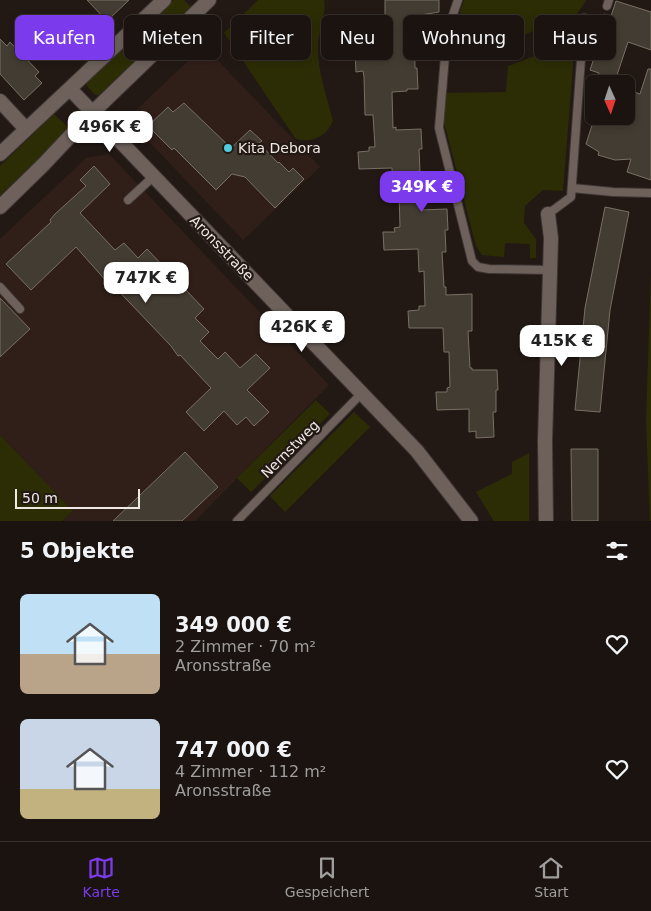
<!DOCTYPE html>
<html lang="de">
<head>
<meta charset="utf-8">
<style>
	body { margin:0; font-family:"DejaVu Sans",sans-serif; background:#27201d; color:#f1f3f6; height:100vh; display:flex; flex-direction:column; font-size:19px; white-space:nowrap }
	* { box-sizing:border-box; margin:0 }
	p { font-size:16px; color:#9f9e9e }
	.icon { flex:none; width:28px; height:28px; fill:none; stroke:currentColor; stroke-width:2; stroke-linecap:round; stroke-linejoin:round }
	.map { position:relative; height:521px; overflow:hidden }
	.details { display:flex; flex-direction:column; background:#1a130f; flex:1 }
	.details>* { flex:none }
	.guide { position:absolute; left:15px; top:15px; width:621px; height:45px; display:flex; gap:10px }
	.needle { width:32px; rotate:177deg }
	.buttons { position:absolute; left:585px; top:75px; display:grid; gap:10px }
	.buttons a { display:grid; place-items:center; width:50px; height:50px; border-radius:8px; background:#1a130f; box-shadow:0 2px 8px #0003,0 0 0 1px #38322f; font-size:25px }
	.scale { position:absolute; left:15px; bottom:12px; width:125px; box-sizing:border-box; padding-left:5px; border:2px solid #f0e8e5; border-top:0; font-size:14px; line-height:18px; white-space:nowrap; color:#f0e8e5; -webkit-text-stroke:4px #231914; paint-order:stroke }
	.price { position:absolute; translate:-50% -42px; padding:0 11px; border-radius:10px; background:#fff; color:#222; font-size:16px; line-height:32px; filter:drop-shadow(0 1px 2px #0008) }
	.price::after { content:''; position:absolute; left:50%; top:30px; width:15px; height:11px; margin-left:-8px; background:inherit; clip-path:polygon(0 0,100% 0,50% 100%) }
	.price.selected { background:#7c3aed; color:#fff }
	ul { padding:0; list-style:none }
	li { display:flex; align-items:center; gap:15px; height:125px; padding:0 20px }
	li span { display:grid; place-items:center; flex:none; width:140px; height:100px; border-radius:8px; color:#555 }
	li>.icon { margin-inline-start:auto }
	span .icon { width:60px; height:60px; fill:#fffc; stroke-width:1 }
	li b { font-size:21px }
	h2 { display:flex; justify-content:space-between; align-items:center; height:60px; padding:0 20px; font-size:21px }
	.pill { padding:0 18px; border-radius:8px; background:#1a130f; box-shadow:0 2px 8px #0003,0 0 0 1px #38322f; font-size:18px; line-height:45px }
	.pill.selected { background:#7c3aed; color:#fff }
	.dock { display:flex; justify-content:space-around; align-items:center; height:70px; border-top:1px solid #38322f; background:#1a130f; font-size:14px; color:#9f9e9e }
	.dock a { display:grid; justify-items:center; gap:2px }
	.dock .selected { color:#7c3aed }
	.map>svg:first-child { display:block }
	.built { fill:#301f19 }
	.green { fill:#2c2d05 }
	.building { fill:#433c32; stroke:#787065 }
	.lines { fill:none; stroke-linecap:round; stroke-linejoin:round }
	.service-casing { stroke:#3e3634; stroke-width:10 }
	.minor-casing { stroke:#3e3634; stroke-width:16 }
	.tertiary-casing { stroke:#3e3634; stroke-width:16 }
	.service { stroke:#6e615c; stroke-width:8 }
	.minor { stroke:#6e615c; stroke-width:14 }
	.tertiary { stroke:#6e615c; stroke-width:14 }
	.poi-dot { fill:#54cade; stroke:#231914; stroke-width:2 }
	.labels { text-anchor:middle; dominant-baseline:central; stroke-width:4.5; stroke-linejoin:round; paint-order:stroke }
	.poi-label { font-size:14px; fill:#f0e8e5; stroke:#231914; text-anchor:start }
	.street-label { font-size:14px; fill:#f0e8e5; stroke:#231914 }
</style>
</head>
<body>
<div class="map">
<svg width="651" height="521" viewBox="0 0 651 521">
	<rect width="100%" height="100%" fill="#231914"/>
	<!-- built -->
	<path class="built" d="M 204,46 L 320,167 L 243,240 L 136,128 L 135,111 Z
		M 109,154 L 329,385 L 195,521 L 62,521 L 73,511 L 0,435 L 0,239 L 86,158 Z"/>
	<!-- green -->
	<path class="green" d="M 173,0 L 184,0 L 192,8 L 99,95 L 95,95 L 87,86 L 87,82 Z
		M 258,0 L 324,0 C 327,14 318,31 318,46 C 317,70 327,97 333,121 C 326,137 312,143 296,139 L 224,33 Z
		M 464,0 L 586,0 L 577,14 L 503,43 L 455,29 Z
		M 575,41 L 563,191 L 543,190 L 525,206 L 524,223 L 536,239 L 536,258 L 530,258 L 530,244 L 505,243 L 504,257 L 482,255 L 476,246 L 442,114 L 443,93 L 506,92 L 508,66 Z
		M 54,114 L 70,129 L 0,195 L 0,166 Z
		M 651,273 L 651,521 L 650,521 L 646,420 Z
		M 316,400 L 330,414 L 251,492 L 237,478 Z
		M 354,412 L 370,427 L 285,512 L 270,496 Z
		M 0,435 L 73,511 L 62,521 L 0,521 Z
		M 529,453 L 529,521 L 494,521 L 476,492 L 512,474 L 512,462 Z"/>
	<!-- building -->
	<path class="building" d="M 87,0 L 129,0 L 107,21 Z
		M 385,0 L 439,0 L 439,12 L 414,16 L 415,68 L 417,68 L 418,89 L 407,89 L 407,91 L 392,92 L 393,128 L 396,127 L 396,130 L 421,129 L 422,149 L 419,149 L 420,171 L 418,171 L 419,208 L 421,208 L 421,210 L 447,209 L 448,230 L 445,230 L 446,252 L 442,252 L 444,287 L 446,287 L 446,295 L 472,294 L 472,331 L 468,331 L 470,368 L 472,368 L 472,370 L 497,370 L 498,390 L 496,390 L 496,412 L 493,412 L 494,437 L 476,438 L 476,431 L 469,432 L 469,409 L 437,410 L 436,392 L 447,392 L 447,388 L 450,387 L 449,352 L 444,352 L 443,328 L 409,328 L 408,311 L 419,310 L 419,306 L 425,306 L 424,271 L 419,272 L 418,249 L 384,250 L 383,232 L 395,232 L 394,228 L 400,227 L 399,192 L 393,192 L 392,168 L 359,169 L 358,152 L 369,151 L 369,147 L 375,147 L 373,115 L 365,115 L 364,77 L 363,71 L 356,72 L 355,53 L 385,52 Z
		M 616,1 L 651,12 L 651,50 L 628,42 L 614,84 L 595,84 L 599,73 L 590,70 L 595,55 L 591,54 L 604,14 L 611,16 Z
		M 0,39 L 7,46 L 10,42 L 39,72 L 35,76 L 42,83 L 24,100 L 0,74 Z
		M 648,69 L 651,69 L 651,180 L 627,172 L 631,159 L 615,160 L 598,155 L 599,152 L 586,144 L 595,116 L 626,116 L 626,89 L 640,94 Z
		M 184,103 L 231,148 L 250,130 L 262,141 L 259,143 L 278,163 L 279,162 L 289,172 L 293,168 L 304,179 L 275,208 L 245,177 L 232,174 L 216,190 L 174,148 L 172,150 L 148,126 L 168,107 L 173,112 Z
		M 94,166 L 110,184 L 80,213 L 115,250 L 124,243 L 138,258 L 147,249 L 204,309 L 195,318 L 209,332 L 200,341 L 218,359 L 225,352 L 240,368 L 256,354 L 270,368 L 247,390 L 269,412 L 254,426 L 246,417 L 237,425 L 224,411 L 204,431 L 186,412 L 211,388 L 180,355 L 178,356 L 171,346 L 108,280 L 107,282 L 76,247 L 31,290 L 6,264 L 51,222 L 50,220 L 55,214 L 86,186 L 80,180 Z
		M 605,207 L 629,212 L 610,310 L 600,412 L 575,410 L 585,308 Z
		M 0,298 L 30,329 L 0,357 Z
		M 571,449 L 598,449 L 598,521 L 572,521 Z
		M 185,452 L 218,487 L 182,521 L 113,521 Z"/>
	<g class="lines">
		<defs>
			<path id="service" d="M 458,0 L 447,32 L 439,128 L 472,261 L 478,267 L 489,269 L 550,270
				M 607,6 L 609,0
				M 572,188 L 613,192 L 651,193
				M 128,200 L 153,177
				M 548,214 L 571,197 L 584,18
				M 0,287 L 20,309
				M 237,521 L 361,394"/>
			<path id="minor" d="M 70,89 L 417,451 L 471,521
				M 0,101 L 26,129
				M 546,521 L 545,441 L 551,238 L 548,214"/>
			<path id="tertiary" d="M 0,154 L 164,0
				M 0,207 L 43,165 L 92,113 L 209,0"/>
		</defs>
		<!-- service casing -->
		<use href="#service" class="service-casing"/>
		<!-- minor casing -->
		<use href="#minor" class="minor-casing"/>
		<!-- tertiary casing -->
		<use href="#tertiary" class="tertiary-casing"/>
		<!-- service -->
		<use href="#service" class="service"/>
		<!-- minor -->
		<use href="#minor" class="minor"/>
		<!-- tertiary -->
		<use href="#tertiary" class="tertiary"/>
	</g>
	<!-- markers -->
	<circle class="poi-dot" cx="228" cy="148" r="5"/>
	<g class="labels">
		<!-- poi labels -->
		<g class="poi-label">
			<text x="238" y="148">Kita Debora</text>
		</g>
		<!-- street labels -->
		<g class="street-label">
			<text transform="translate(222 248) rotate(46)">Aronsstraße</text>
			<text transform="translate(290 449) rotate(-45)">Nernstweg</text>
		</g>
	</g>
</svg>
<div class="buttons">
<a><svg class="needle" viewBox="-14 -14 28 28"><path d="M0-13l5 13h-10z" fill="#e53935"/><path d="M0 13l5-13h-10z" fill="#9f9e9e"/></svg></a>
</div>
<div class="scale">50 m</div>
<b class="price" style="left:110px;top:153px">496K €</b>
<b class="price selected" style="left:422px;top:213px">349K €</b>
<b class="price" style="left:146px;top:304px">747K €</b>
<b class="price" style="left:302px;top:353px">426K €</b>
<b class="price" style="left:562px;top:367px">415K €</b>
<div class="guide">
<a class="pill selected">Kaufen</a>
<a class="pill">Mieten</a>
<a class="pill">Filter</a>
<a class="pill">Neu</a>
<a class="pill">Wohnung</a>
<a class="pill">Haus</a>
</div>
</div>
<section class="details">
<h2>5 Objekte<svg class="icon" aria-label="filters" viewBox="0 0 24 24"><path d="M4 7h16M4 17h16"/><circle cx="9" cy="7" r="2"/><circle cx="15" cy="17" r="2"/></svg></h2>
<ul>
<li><span style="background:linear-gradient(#bfe0f5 60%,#b9a48a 0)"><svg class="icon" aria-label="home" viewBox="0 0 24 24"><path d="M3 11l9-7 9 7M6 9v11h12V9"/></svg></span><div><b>349 000 €</b><p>2 Zimmer · 70 m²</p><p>Aronsstraße</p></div><svg class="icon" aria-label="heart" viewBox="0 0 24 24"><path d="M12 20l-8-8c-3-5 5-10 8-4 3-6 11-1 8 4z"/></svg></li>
<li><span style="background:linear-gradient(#c9d6e8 70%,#c2b280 0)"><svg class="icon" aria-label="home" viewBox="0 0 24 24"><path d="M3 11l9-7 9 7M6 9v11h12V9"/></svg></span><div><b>747 000 €</b><p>4 Zimmer · 112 m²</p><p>Aronsstraße</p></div><svg class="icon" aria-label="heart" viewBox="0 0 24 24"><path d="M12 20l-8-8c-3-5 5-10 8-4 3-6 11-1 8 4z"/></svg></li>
</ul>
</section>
<nav class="dock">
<a class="selected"><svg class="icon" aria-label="map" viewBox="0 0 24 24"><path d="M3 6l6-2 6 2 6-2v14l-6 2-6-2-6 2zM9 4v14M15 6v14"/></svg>Karte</a>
<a><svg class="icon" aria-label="saved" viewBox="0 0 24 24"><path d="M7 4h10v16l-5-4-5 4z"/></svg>Gespeichert</a>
<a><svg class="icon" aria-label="home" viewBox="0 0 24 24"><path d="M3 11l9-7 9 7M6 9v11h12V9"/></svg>Start</a>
</nav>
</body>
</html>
